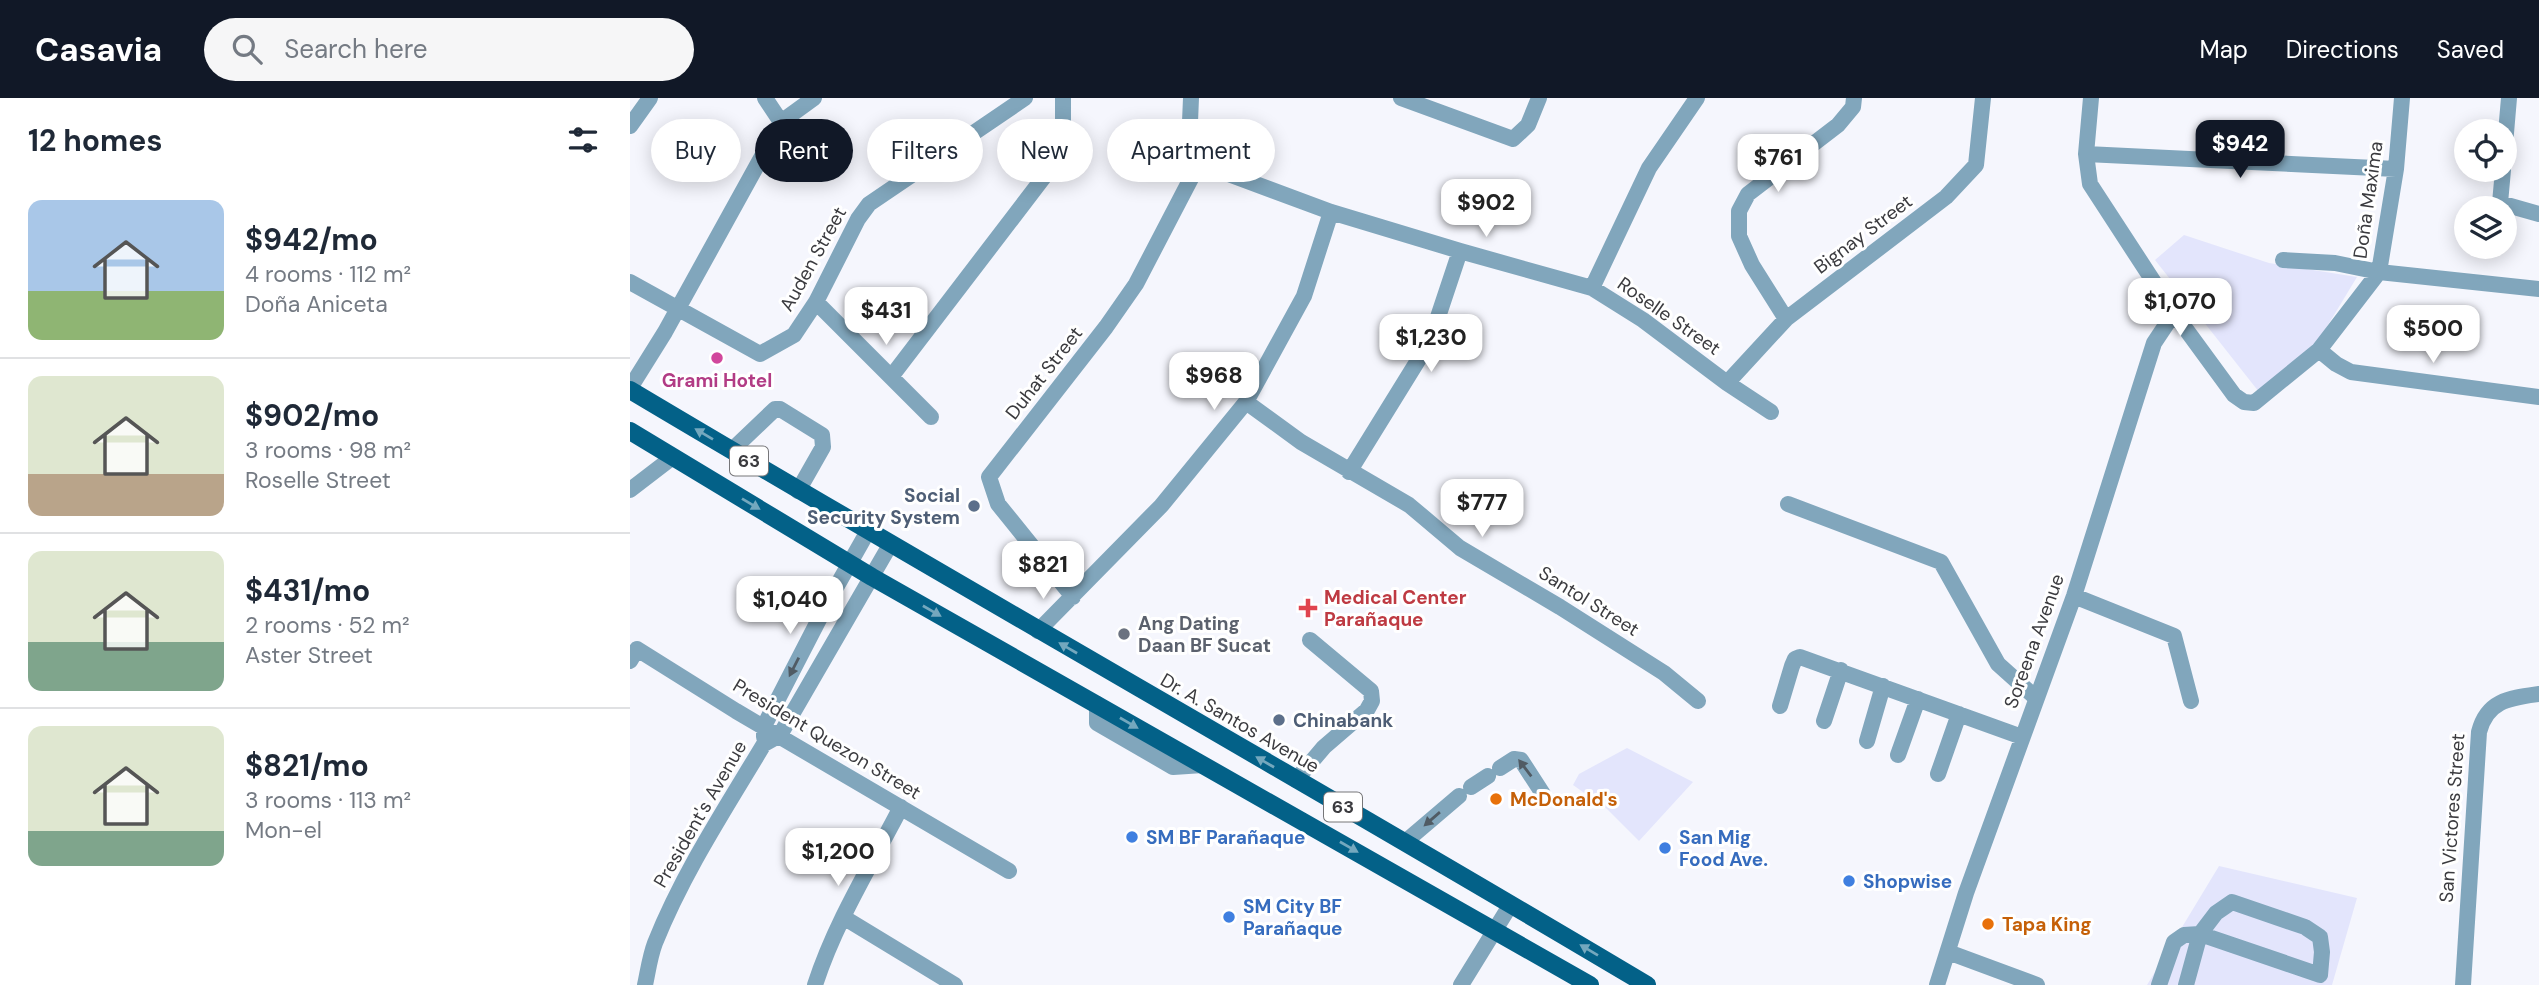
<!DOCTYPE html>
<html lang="en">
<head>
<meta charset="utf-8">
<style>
	body { margin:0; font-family:"DM Sans",sans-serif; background:#f6f6f7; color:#1f2937; height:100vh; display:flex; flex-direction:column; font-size:26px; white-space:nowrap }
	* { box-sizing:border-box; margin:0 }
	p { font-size:23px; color:#747a83 }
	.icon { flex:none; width:38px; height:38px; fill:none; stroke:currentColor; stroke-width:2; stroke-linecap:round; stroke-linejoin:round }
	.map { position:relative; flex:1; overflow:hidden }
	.sheet { display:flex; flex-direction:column; background:#fff; width:630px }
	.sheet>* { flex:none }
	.guide { position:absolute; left:21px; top:21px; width:665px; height:63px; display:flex; gap:14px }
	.fabs { position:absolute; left:1824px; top:21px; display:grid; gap:14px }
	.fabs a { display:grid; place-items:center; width:63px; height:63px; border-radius:50%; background:#fff; box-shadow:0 4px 18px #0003; font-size:35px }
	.price { position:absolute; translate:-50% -60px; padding:0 16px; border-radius:14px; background:#fff; color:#222; font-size:23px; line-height:46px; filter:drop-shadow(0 2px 4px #0008) }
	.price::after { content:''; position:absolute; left:50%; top:42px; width:21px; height:16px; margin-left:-10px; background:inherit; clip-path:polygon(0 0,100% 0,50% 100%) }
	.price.on { background:#111827; color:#fff }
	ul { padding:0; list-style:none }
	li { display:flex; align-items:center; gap:21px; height:175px; padding:0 28px }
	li+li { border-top:2px solid #e0e1e3 }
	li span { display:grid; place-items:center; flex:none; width:196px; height:140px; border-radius:14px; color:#555 }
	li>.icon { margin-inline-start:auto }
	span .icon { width:84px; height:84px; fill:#fffc; stroke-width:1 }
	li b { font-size:30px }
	h2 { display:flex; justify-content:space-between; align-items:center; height:84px; padding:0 28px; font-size:30px }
	.chip { padding:0 24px; border-radius:32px; background:#fff; box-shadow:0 4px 18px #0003; font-size:24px; line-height:63px }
	.chip.on { background:#111827; color:#fff }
	header { display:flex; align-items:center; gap:42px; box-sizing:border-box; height:98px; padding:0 35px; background:#111827; color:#fff }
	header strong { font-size:33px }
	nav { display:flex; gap:38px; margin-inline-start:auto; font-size:24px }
	.search { width:490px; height:63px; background:#f6f6f7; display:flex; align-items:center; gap:18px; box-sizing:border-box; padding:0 24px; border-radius:38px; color:#747a83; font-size:26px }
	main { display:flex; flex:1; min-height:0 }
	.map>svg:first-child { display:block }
	.green { fill:#e3e5fc }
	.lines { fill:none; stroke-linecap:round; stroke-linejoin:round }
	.minor { stroke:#81a6bc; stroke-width:16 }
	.major { stroke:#036188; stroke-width:18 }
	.oneway { fill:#74a8be }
	.oneway2 { fill:#505b64 }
	.hotel-dot { fill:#d1479c; stroke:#fff; stroke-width:2.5 }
	.service-dot { fill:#5c6f8a; stroke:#fff; stroke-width:2.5 }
	.health-dot { fill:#e0444e; stroke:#fff; stroke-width:2.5 }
	.worship-dot { fill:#6b7280; stroke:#fff; stroke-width:2.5 }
	.food-dot { fill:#e8710a; stroke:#fff; stroke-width:2.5 }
	.shop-dot { fill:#3f7fe0; stroke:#fff; stroke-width:2.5 }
	.labels { text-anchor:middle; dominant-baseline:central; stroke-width:6; stroke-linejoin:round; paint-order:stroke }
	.shield { fill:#fff; stroke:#767679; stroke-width:2 }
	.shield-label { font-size:18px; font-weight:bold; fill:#3b3b3f }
	.street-label { font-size:19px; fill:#3b3b3f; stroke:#fff }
	.hotel-label { font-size:19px; font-weight:bold; fill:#b23c85; stroke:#fff }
	.service-label { font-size:19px; font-weight:bold; fill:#4e5e75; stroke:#fff; text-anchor:end }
	.health-label { font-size:19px; font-weight:bold; fill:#be3a42; stroke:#fff; text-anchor:start }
	.worship-label { font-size:19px; font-weight:bold; fill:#5b616d; stroke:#fff; text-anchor:start }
	.food-label { font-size:19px; font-weight:bold; fill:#c56008; stroke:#fff; text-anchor:start }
	.shop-label { font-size:19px; font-weight:bold; fill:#366cbe; stroke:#fff; text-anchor:start }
</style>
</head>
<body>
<header>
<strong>Casavia</strong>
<div class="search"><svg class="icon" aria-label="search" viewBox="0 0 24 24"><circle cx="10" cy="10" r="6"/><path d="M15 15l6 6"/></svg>Search here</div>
<nav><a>Map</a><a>Directions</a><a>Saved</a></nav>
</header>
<main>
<section class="sheet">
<h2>12 homes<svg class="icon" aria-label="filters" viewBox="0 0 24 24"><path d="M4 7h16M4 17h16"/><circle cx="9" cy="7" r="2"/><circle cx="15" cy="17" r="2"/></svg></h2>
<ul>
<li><span style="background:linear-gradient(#a9c7e8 65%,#8fb573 0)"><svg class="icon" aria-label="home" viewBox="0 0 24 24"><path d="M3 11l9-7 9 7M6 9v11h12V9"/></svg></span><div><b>$942/mo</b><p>4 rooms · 112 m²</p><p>Doña Aniceta</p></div></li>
<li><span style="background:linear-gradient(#dfe7d0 70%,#b9a48a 0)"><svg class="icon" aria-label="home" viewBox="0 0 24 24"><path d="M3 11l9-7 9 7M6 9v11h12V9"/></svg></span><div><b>$902/mo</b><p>3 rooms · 98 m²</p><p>Roselle Street</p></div></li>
<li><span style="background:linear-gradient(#dfe7d0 65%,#7fa58c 0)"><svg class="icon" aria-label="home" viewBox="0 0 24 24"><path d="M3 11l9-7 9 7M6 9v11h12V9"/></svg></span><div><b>$431/mo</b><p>2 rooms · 52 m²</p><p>Aster Street</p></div></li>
<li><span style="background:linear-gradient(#dfe7d0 75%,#7fa58c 0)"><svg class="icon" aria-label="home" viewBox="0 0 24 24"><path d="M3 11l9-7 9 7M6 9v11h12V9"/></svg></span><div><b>$821/mo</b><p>3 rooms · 113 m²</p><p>Mon-el</p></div></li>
</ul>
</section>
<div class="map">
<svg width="1909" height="887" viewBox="0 0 1909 887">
	<rect width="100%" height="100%" fill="#f5f6fd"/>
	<!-- green -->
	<path class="green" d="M 1554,137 L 1639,165 L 1727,179 L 1687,245 L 1629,294 L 1525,162 Z
		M 997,650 L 1063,684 L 1009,743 L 977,711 L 943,687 L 949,676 Z
		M 1589,768 L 1727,800 L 1702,887 L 1517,887 Z"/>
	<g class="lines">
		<!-- minor -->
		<path class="minor" d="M 135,0 L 151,24
			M 561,0 L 559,48 L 569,65 L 701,114 L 830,153 L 962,190 L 1013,222 L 1097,285 L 1141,314
			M 771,0 L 883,41 L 898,27 L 909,0
			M 1461,0 L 1456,56 L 1460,86 L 1544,215 L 1604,297 L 1614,304 L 1624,305 L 1689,252 L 1749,174 L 1766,71 L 1772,0
			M 0,28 L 20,0
			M 1456,56 L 1766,71
			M 1874,58 L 1879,0
			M 1873,72 L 1870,105 L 1909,116
			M 1653,162 L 1705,165 L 1749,174 L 1909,191
			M 0,184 L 130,256 L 164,237 L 186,204 L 228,121 L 239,106 L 395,0
			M 962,190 L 1019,70 L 1067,0
			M 186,204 L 301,319
			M 1156,221 L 1122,167 L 1109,138 L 1109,113 L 1118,96 L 1208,27 L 1223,9 L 1224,0
			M 1689,252 L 1706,266 L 1721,274 L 1909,299
			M 261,279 L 433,54 L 433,0
			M 1097,285 L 1156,221 L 1316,99 L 1346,67 L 1353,0
			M 0,290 L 35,234 L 151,24 L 184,0
			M 616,304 L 671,344 L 779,407 L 830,450 L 930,509 L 1034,575 L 1068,603
			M 102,352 L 145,311 L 150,311 L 192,337 L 193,349 L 168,393
			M 719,374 L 800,243 L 830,153
			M 0,392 L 43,359
			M 1158,406 L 1311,464 L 1368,566 L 1406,600
			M 1444,498 L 1544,538 L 1561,603
			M 443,499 L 368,406 L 359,379 L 476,229 L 506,186 L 569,65
			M 408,533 L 531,408 L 616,304 L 674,198 L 701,114
			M 0,563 L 7,551 L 106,613 L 379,773
			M 467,606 L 467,625 L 543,669 L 573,667
			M 1150,608 L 1162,568 L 1165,561 L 1170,559 L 1392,639
			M 1194,623 L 1211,572
			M 134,639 L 134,628 L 200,500 L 238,433
			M 1237,643 L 1253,588
			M 1268,657 L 1288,601
			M 870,670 L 884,661 L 891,662 L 913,696
			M 1308,676 L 1329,616
			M 666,682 L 694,649 L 737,612 L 742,603 L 741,593 L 680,542
			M 841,689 L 858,678
			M 775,744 L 829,698
			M 213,819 L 325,887
			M 1318,854 L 1407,887
			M 15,887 C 18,873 20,858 25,845 C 53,775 95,711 134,646 L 150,637 L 260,447
			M 185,887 C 205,825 241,767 271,709
			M 831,887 L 881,806
			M 1307,887 L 1336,795 L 1444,498 L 1524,245 L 1544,215
			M 1529,887 L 1544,844 L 1554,837 L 1570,836 L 1690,877 L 1692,854 L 1690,839 L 1675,829 L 1602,804 L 1586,815 L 1570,836 L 1556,887
			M 1833,887 L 1849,634 C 1857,602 1880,600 1909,596"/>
		<!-- major -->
		<path class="major" d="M 0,292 C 337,493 680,686 1017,887
			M 0,333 L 242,479 L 960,887"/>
	</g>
	<!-- one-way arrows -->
	<defs><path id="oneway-solid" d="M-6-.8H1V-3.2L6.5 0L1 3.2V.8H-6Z" transform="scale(1.75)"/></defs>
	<g class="oneway">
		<use href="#oneway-solid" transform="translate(74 336) rotate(-149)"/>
		<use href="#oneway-solid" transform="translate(121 406) rotate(31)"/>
		<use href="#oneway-solid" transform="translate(302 513) rotate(30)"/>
		<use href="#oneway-solid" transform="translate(438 550) rotate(-150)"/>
		<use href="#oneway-solid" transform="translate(499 625) rotate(30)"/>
		<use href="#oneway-solid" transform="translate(635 664) rotate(-150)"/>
		<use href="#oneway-solid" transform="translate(719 749) rotate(30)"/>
		<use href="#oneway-solid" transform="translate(959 852) rotate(-149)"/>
	</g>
	<g class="oneway2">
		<use href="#oneway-solid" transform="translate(164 569) rotate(117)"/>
		<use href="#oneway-solid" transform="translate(895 670) rotate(-127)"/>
		<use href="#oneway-solid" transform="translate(802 721) rotate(139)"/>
	</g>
	<!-- markers -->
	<circle class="hotel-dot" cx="87" cy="260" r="7"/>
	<g class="service-dot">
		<circle cx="344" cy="408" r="7"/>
		<circle cx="649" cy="622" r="7"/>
	</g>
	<path class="health-dot" d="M674.5 499.5h7v7h7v7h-7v7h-7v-7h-7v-7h7z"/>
	<circle class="worship-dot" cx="494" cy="536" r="7"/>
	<g class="food-dot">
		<circle cx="866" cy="701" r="7"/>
		<circle cx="1358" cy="826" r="7"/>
	</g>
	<g class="shop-dot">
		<circle cx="502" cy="739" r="7"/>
		<circle cx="1035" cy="750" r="7"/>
		<circle cx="1219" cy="783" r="7"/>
		<circle cx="599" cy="819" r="7"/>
	</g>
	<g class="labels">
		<!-- shield labels -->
		<g class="shield">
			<rect x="100" y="348.5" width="38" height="29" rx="5"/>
			<rect x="694" y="694.5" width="38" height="29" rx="5"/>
		</g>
		<g class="shield-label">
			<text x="119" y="363">63</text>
			<text x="713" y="709">63</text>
		</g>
		<!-- street labels -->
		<g class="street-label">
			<text transform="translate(1738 102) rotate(-82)">Doña Maxima</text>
			<text transform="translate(1233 136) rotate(-37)">Bignay Street</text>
			<text transform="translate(183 161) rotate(-61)">Auden Street</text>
			<text transform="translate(1039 218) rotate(35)">Roselle Street</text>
			<text transform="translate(414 275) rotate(-52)">Duhat Street</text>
			<text transform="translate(959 503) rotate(32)">Santol Street</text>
			<text transform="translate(1404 543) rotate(-70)">Soreena Avenue</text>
			<text transform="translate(610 625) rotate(30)">Dr. A. Santos Avenue</text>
			<text transform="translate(197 641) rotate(31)">President Quezon Street</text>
			<text transform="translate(70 716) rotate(-60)">President's Avenue</text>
			<text transform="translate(1822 720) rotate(-86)">San Victores Street</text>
		</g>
		<!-- hotel labels -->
		<g class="hotel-label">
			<text x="87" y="282">Grami Hotel</text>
		</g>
		<!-- service labels -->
		<g class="service-label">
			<text x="330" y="397">Social<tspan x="330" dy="22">Security System</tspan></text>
			<text x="663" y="622" text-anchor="start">Chinabank</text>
		</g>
		<!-- health labels -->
		<g class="health-label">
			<text x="694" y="499">Medical Center<tspan x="694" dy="22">Parañaque</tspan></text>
		</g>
		<!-- worship labels -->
		<g class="worship-label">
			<text x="508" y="525">Ang Dating<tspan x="508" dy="22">Daan BF Sucat</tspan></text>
		</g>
		<!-- food labels -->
		<g class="food-label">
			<text x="880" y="701">McDonald's</text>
			<text x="1372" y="826">Tapa King</text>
		</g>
		<!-- shop labels -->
		<g class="shop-label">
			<text x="516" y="739">SM BF Parañaque</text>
			<text x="1049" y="739">San Mig<tspan x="1049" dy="22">Food Ave.</tspan></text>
			<text x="1233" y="783">Shopwise</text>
			<text x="613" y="808">SM City BF<tspan x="613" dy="22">Parañaque</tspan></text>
		</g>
	</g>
</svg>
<div class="fabs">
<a><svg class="icon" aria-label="locate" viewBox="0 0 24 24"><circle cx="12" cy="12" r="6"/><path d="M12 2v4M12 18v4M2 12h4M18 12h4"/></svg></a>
<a><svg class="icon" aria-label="layers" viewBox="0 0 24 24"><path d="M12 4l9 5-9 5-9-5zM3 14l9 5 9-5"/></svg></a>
</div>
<b class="price on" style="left:1610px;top:82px">$942</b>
<b class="price" style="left:1148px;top:96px">$761</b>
<b class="price" style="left:856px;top:141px">$902</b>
<b class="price" style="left:1550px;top:240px">$1,070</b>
<b class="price" style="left:256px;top:249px">$431</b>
<b class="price" style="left:1803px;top:267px">$500</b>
<b class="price" style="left:801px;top:276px">$1,230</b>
<b class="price" style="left:584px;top:314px">$968</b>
<b class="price" style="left:852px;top:441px">$777</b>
<b class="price" style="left:413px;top:503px">$821</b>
<b class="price" style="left:160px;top:538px">$1,040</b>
<b class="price" style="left:208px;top:790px">$1,200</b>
<div class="guide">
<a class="chip">Buy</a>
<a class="chip on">Rent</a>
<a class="chip">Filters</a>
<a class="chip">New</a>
<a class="chip">Apartment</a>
</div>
</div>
</main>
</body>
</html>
